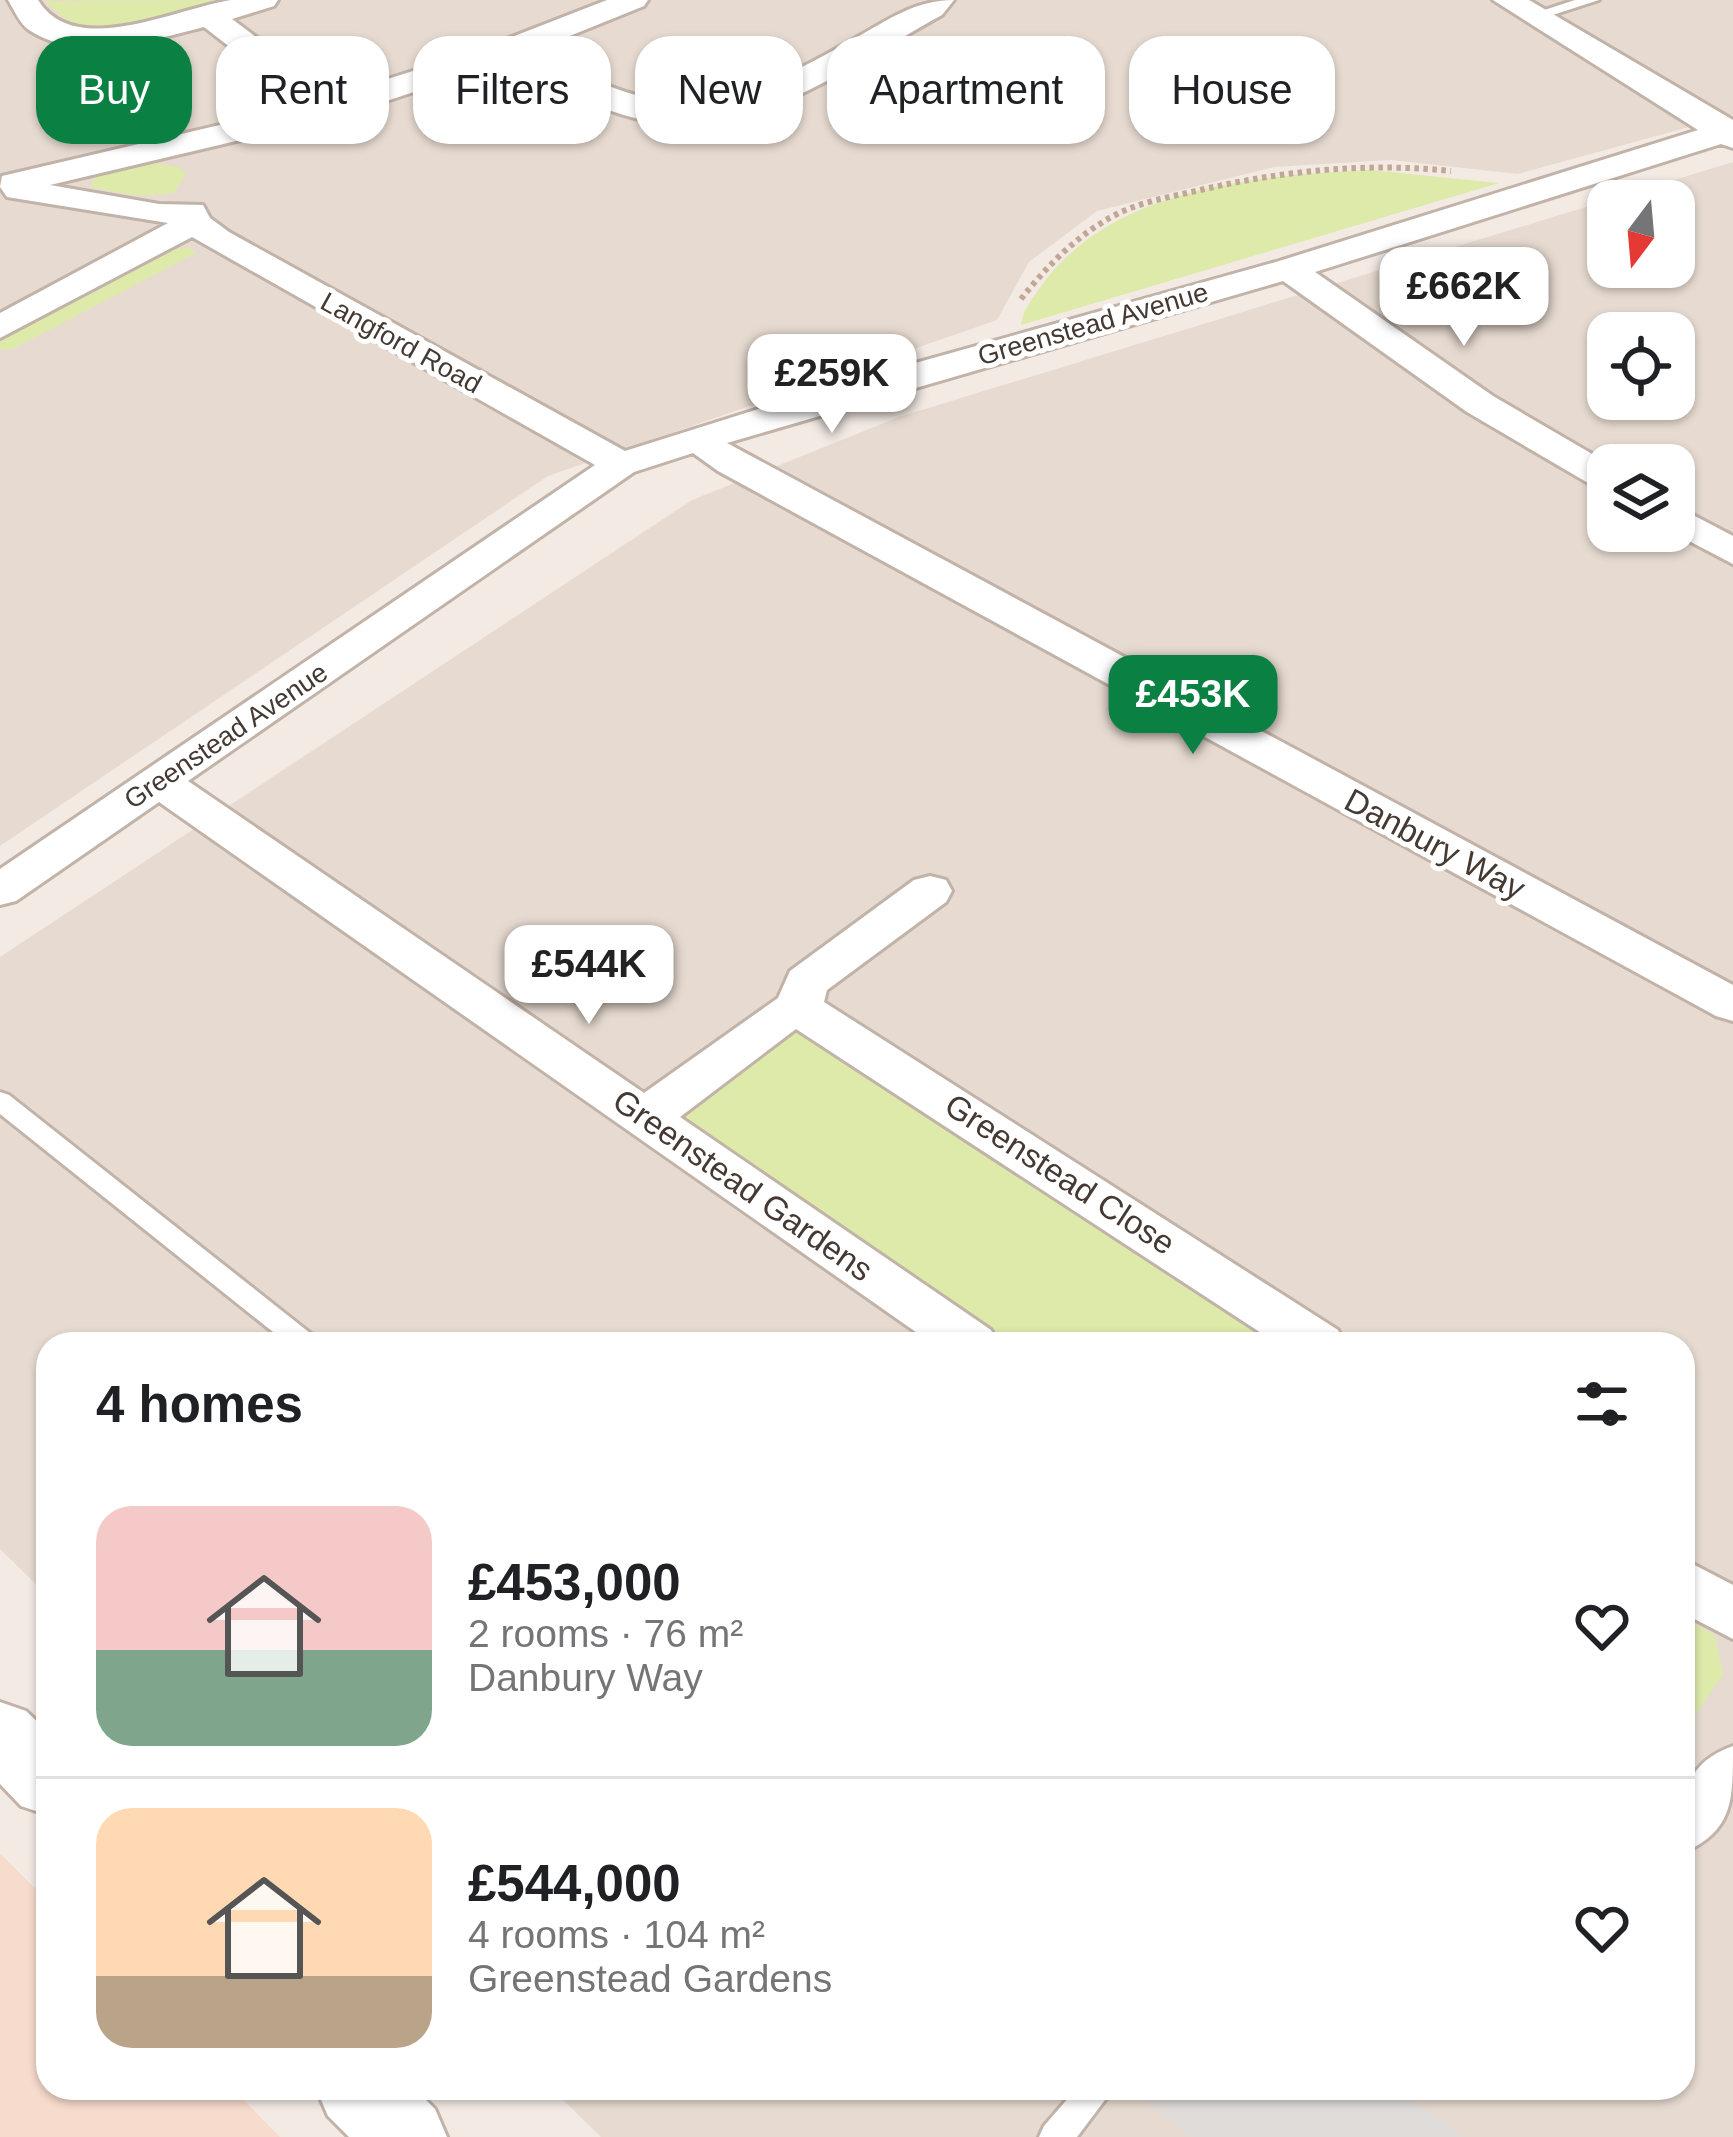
<!DOCTYPE html>
<html lang="en">
<head>
<meta charset="utf-8">
<style>
	body { margin:0; font-family:Helvetica,sans-serif; background:#f6f6f6; color:#202124; height:100vh; display:flex; flex-direction:column; font-size:45px; white-space:nowrap }
	* { box-sizing:border-box; margin:0 }
	p { font-size:39px; color:#757577 }
	.icon { flex:none; width:66px; height:66px; fill:none; stroke:currentColor; stroke-width:2; stroke-linecap:round; stroke-linejoin:round }
	.map { position:relative; flex:1; overflow:hidden }
	.sheet { position:absolute; left:36px; top:1332px; width:1659px; height:768px; display:flex; flex-direction:column; background:#fff; border-radius:36px; box-shadow:0 3px 9px #0004 }
	.sheet>* { flex:none }
	.hud { position:absolute; left:36px; top:36px; width:1662px; height:108px; display:flex; gap:24px }
	.needle { width:78px; rotate:196deg }
	.fabs { position:absolute; left:1587px; top:180px; display:grid; gap:24px }
	.fabs a { display:grid; place-items:center; width:108px; height:108px; border-radius:24px; background:#fff; box-shadow:0 3px 9px #0004; font-size:60px }
	.price { position:absolute; translate:-50% -102px; padding:0 27px; border-radius:24px; background:#fff; color:#222; font-size:39px; line-height:78px; filter:drop-shadow(0 3px 6px #0008) }
	.price::after { content:''; position:absolute; left:50%; top:72px; width:36px; height:27px; margin-left:-18px; background:inherit; clip-path:polygon(0 0,100% 0,50% 100%) }
	.price.on { background:#0b8043; color:#fff }
	ul { padding:0; list-style:none }
	li { display:flex; align-items:center; gap:36px; height:300px; padding:0 60px }
	li+li { border-top:3px solid #e0e0e0 }
	li span { display:grid; place-items:center; flex:none; width:336px; height:240px; border-radius:36px; color:#555 }
	li>.icon { margin-inline-start:auto }
	span .icon { width:144px; height:144px; fill:#fffc; stroke-width:1 }
	li b { font-size:51px }
	h2 { display:flex; justify-content:space-between; align-items:center; height:144px; padding:0 60px; font-size:51px }
	.pill { padding:0 42px; border-radius:36px; background:#fff; box-shadow:0 3px 9px #0004; font-size:42px; line-height:108px }
	.pill.on { background:#0b8043; color:#fff }
	.map>svg:first-child { display:block }
	.residential { fill:#e7dbd1; fill-rule:evenodd }
	.commercial { fill:#f7dbcd }
	.green { fill:#ddeaaa }
	.parking { fill:#e0dcd9 }
	.lines { fill:none; stroke-linecap:round; stroke-linejoin:round }
	.service-casing { stroke:#c2b3a9; stroke-width:6 }
	.minor-casing { stroke:#c2b3a9; stroke-width:6 }
	.tertiary-casing { stroke:#c2b3a9; stroke-width:6 }
	.path { stroke:#c1a796; stroke-width:6; stroke-dasharray:4.5 4.5; stroke-linecap:butt }
	.service { fill:#fff; fill-rule:evenodd }
	.minor { fill:#fff; fill-rule:evenodd }
	.tertiary { fill:#fff; fill-rule:evenodd }
	.labels { text-anchor:middle; dominant-baseline:central; stroke-width:10; stroke-linejoin:round; paint-order:stroke }
	.far-street-label { font-size:27px; fill:#453a33; stroke:#fff }
	.street-label { font-size:33px; fill:#453a33; stroke:#fff }
</style>
</head>
<body>
<div class="map">
<svg width="1733" height="2137" viewBox="0 0 1733 2137">
	<rect width="100%" height="100%" fill="#f3eae4"/>
	<!-- residential -->
	<path class="residential" d="M 0,0 L 1733,0 L 1733,115 L 1518,174 L 1391,160 L 1274,167 L 1097,211 L 1029,262 L 997,320 L 548,476 L 0,846 Z
		M 1733,162 L 1733,2137 L 601,2137 L 551,2088 L 1683,2088 L 1683,1344 L 48,1344 L 48,1596 L 0,1549 L 0,957 L 692,500 L 899,417 ZM 1608,201 L 1674,201 L 1674,267 L 1608,267 ZM 1608,333 L 1674,333 L 1674,399 L 1608,399 ZM 1608,465 L 1674,465 L 1674,531 L 1608,531 Z"/>
	<!-- commercial -->
	<path class="commercial" d="M 0,1853 L 48,1902 L 48,2088 L 232,2088 L 280,2137 L 0,2137 Z"/>
	<!-- green -->
	<path class="green" d="M 230,0 L 103,30 L 79,30 L 44,1 Z
		M 153,163 L 179,167 L 186,174 L 174,193 L 138,196 L 90,187 L 95,176 Z
		M 1370,170 L 1499,183 L 1021,325 C 1023,309 1033,298 1042,285 C 1112,187 1259,175 1370,170 Z
		M 188,247 L 196,253 L 11,350 L 0,349 L 0,336 L 145,255 Z
		M 798,1026 L 1276,1344 L 1003,1344 L 673,1112 Z
		M 1683,1615 L 1715,1636 L 1723,1674 L 1683,1733 Z"/>
	<!-- parking -->
	<path class="parking" d="M 1156,2088 L 1398,2088 L 1466,2137 L 1192,2137 L 1145,2102 Z"/>
	<g class="lines">
		<defs>
			<path id="service" d="M 1575,0 L 1599,0 L 1534,21 L 1526,16 Z
				M 0,1092 L 9,1095 L 315,1337 L 319,1344 L 288,1344 L 0,1114 Z
				M 1077,2088 L 1114,2088 L 1077,2137 L 1039,2137 L 1044,2126 Z"/>
			<path id="minor" d="M 8,0 L 38,0 C 75,60 177,8 231,0 C 246,0 263,0 278,0 L 274,6 L 232,19 L 334,96 L 476,51 L 607,0 L 648,0 L 644,6 L 530,52 C 684,123 705,122 854,39 C 888,20 915,0 954,0 L 942,15 C 868,55 764,131 677,125 C 616,121 557,88 503,62 L 342,116 L 50,185 L 159,204 L 203,205 L 210,218 L 229,232 L 625,451 L 819,390 L 1276,262 L 1698,130 L 1493,0 L 1529,0 L 1733,120 L 1733,148 L 1721,144 L 1315,272 L 1493,396 L 1611,465 L 1608,490 L 1595,487 L 1467,412 L 1283,281 L 727,443 L 1733,985 L 1733,1021 L 1716,1016 L 718,471 L 693,453 L 634,472 L 188,781 L 644,1093 L 778,998 L 790,971 L 914,880 L 930,876 L 946,880 L 952,891 L 946,902 L 827,990 L 824,1002 L 1338,1330 L 1345,1344 L 1278,1344 L 796,1029 L 680,1117 L 991,1330 L 998,1344 L 933,1344 L 159,802 L 16,901 L 0,905 L 0,869 L 595,465 L 192,237 L 0,338 L 0,313 L 168,223 L 7,197 L 0,187 L 2,176 L 305,105 L 204,27 C 153,40 78,63 29,30 C 20,24 14,10 8,0 Z
				M 1674,505 L 1733,536 L 1733,564 L 1670,531 L 1674,531 Z
				M 1683,1559 L 1733,1585 L 1733,1639 L 1683,1613 Z
				M 1733,1746 C 1733,1803 1733,1830 1683,1853 C 1683,1803 1678,1766 1733,1746 Z"/>
			<path id="tertiary" d="M 0,1702 L 26,1711 L 48,1732 L 48,1815 L 21,1806 L 0,1784 Z
				M 316,2088 L 414,2088 L 435,2109 L 447,2137 L 349,2137 L 328,2116 Z"/>
		</defs>
		<!-- service casing -->
		<use href="#service" class="service-casing"/>
		<!-- minor casing -->
		<use href="#minor" class="minor-casing"/>
		<!-- tertiary casing -->
		<use href="#tertiary" class="tertiary-casing"/>
		<!-- path -->
		<path class="path" d="M 1021,299 C 1047,266 1078,234 1117,214 C 1141,202 1169,197 1196,191 C 1281,171 1364,162 1451,171"/>
		<!-- service -->
		<use href="#service" class="service"/>
		<!-- minor -->
		<use href="#minor" class="minor"/>
		<!-- tertiary -->
		<use href="#tertiary" class="tertiary"/>
	</g>
	<g class="labels">
		<!-- far-street labels -->
		<g class="far-street-label">
			<text transform="translate(1093 324) rotate(-16)">Greenstead Avenue</text>
			<text transform="translate(401 343) rotate(29)">Langford Road</text>
			<text transform="translate(226 736) rotate(-34)">Greenstead Avenue</text>
		</g>
		<!-- street labels -->
		<g class="street-label">
			<text transform="translate(1435 844) rotate(28)">Danbury Way</text>
			<text transform="translate(1060 1174) rotate(33)">Greenstead Close</text>
			<text transform="translate(743 1185) rotate(35)">Greenstead Gardens</text>
		</g>
	</g>
</svg>
<div class="fabs">
<a><svg class="needle" viewBox="-14 -14 28 28"><path d="M0-13l5 13h-10z" fill="#e53935"/><path d="M0 13l5-13h-10z" fill="#757577"/></svg></a>
<a><svg class="icon" aria-label="locate" viewBox="0 0 24 24"><circle cx="12" cy="12" r="6"/><path d="M12 2v4M12 18v4M2 12h4M18 12h4"/></svg></a>
<a><svg class="icon" aria-label="layers" viewBox="0 0 24 24"><path d="M12 4l9 5-9 5-9-5zM3 14l9 5 9-5"/></svg></a>
</div>
<b class="price" style="left:1464px;top:349px">£662K</b>
<b class="price" style="left:832px;top:436px">£259K</b>
<b class="price on" style="left:1193px;top:757px">£453K</b>
<b class="price" style="left:589px;top:1027px">£544K</b>
<div class="hud">
<a class="pill on">Buy</a>
<a class="pill">Rent</a>
<a class="pill">Filters</a>
<a class="pill">New</a>
<a class="pill">Apartment</a>
<a class="pill">House</a>
</div>
<section class="sheet">
<h2>4 homes<svg class="icon" aria-label="filters" viewBox="0 0 24 24"><path d="M4 7h16M4 17h16"/><circle cx="9" cy="7" r="2"/><circle cx="15" cy="17" r="2"/></svg></h2>
<ul>
<li><span style="background:linear-gradient(#f6c9c9 60%,#7fa58c 0)"><svg class="icon" aria-label="home" viewBox="0 0 24 24"><path d="M3 11l9-7 9 7M6 9v11h12V9"/></svg></span><div><b>£453,000</b><p>2 rooms · 76 m²</p><p>Danbury Way</p></div><svg class="icon" aria-label="heart" viewBox="0 0 24 24"><path d="M12 20l-8-8c-3-5 5-10 8-4 3-6 11-1 8 4z"/></svg></li>
<li><span style="background:linear-gradient(#ffd9b3 70%,#b9a48a 0)"><svg class="icon" aria-label="home" viewBox="0 0 24 24"><path d="M3 11l9-7 9 7M6 9v11h12V9"/></svg></span><div><b>£544,000</b><p>4 rooms · 104 m²</p><p>Greenstead Gardens</p></div><svg class="icon" aria-label="heart" viewBox="0 0 24 24"><path d="M12 20l-8-8c-3-5 5-10 8-4 3-6 11-1 8 4z"/></svg></li>
</ul>
</section>
</div>
</body>
</html>
